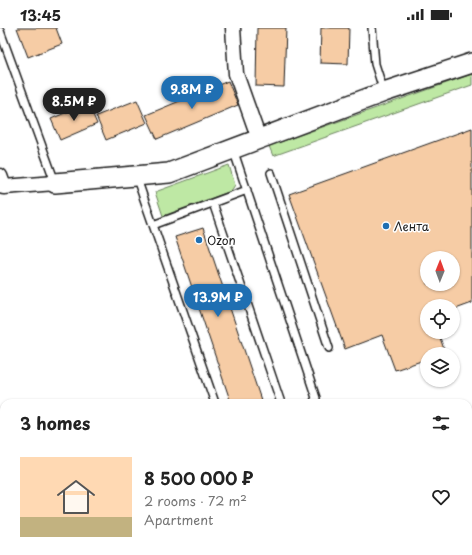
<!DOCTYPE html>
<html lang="en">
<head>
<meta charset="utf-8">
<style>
	body { margin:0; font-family:"Playpen Sans",sans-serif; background:#f2f2f2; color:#222; height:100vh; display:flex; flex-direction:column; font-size:15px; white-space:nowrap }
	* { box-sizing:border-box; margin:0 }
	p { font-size:13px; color:#767676 }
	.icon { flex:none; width:22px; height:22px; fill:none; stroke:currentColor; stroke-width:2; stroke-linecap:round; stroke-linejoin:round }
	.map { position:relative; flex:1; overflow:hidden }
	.drawer { position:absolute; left:0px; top:371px; width:472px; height:156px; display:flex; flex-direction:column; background:#fff; border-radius:12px 12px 0 0; box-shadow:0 1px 3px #0004 }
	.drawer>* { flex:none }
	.needle { width:26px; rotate:1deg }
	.controls { position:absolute; left:420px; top:223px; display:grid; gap:8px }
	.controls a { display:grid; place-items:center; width:40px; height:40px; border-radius:50%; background:#fff; box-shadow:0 1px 3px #0004; font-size:20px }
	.price { position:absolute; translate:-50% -34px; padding:0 9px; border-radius:14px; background:#1f6fb2; color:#fff; font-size:13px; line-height:26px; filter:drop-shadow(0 1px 2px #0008) }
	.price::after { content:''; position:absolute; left:50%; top:24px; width:12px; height:9px; margin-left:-6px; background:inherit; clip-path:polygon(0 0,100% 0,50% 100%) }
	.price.current { background:#222; color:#fff }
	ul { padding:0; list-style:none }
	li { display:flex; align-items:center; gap:12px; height:100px; padding:0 20px }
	li span { display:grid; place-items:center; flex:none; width:112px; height:80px; border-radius:0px; color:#555 }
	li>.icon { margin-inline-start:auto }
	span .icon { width:48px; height:48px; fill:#fffc; stroke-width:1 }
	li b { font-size:17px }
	h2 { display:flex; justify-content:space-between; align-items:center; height:48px; padding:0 20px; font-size:17px }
	.status { display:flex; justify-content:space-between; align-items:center; height:28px; padding:0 20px; background:#fff; direction:ltr }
	.status svg { height:11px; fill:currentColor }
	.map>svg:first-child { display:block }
	.green { fill:#bee8a4; stroke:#6d8260 }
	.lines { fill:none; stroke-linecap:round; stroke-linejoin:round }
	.stream { stroke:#5b8b92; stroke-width:4 }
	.building { fill:#f6cca5; stroke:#1c1c1c; fill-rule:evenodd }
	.lane-casing { stroke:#1c1c1c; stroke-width:10 }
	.street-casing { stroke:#1c1c1c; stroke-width:17 }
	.secondary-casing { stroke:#1c1c1c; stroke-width:22 }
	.lane { stroke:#fff; stroke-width:7 }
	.street { stroke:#fff; stroke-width:14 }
	.secondary { stroke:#fff; stroke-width:19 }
	.poi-dot { fill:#1f6fb2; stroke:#fff; stroke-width:1.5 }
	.labels { text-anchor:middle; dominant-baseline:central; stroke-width:3; stroke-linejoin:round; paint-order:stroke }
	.poi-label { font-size:12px; fill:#1c1c1c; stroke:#fff; text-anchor:start }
</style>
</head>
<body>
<div class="status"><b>13:45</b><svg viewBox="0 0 49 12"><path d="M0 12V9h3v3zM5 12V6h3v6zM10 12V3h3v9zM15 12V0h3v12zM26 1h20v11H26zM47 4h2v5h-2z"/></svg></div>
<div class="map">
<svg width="472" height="527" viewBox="0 0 472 527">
	<rect width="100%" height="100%" fill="#fff"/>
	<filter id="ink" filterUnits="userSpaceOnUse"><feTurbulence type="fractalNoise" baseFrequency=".025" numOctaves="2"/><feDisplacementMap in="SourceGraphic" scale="8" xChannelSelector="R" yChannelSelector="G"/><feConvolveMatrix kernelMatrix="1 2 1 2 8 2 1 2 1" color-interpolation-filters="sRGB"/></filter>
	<g filter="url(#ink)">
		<!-- green -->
		<path class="green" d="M 472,46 L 472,57 L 273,128 L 269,118 Z
			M 229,137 L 235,157 L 231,163 L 163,188 L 155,164 Z"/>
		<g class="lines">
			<!-- stream -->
			<path class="stream" d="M 468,428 L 472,427
				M 0,435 L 4,435"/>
		</g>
		<!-- building -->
		<path class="building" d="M 17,0 L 56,0 L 62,16 L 28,29 Z
			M 257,0 L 286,0 L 284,59 L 256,58 Z
			M 321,0 L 349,0 L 348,36 L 320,35 Z
			M 228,53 L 238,77 L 157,111 L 146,87 Z
			M 137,72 L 147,95 L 106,112 L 96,88 Z
			M 88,75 L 97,96 L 60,112 L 51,91 Z
			M 472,100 L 472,275 L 453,282 L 453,278 L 427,278 L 427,304 L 438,304 L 445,324 L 440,326 L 427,326 L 427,331 L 395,342 L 382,307 L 345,321 L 289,166 ZM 427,230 L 453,230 L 453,256 L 427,256 Z
			M 203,200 L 262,375 L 231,375 L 175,209 Z"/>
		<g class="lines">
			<defs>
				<path id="lane" d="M 372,0 L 375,36 L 384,64
					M 0,3 L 55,154
					M 233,121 L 316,370 L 313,375
					M 271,145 L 329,320
					M 136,148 L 215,375
					M 213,175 L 281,375
					M 153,197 L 247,162"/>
				<path id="street" d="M 233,0 L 236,46 L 259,111
					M 0,148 L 4,159 L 55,155
					M 468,448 L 472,448
					M 0,485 L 4,485
					M 468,500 L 472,490
					M 217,523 L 231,527
					M 18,527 L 20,523
					M 58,527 L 58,523
					M 458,527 L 459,523"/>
				<path id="secondary" d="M 55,155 L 169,145 L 384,64 L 472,35"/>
			</defs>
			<!-- lane casing -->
			<use href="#lane" class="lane-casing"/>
			<!-- street casing -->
			<use href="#street" class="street-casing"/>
			<!-- secondary casing -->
			<use href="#secondary" class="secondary-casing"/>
			<!-- lane -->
			<use href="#lane" class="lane"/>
			<!-- street -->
			<use href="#street" class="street"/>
			<!-- secondary -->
			<use href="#secondary" class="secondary"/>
		</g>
	</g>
	<!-- markers -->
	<g class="poi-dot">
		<circle cx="386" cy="198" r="4"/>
		<circle cx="199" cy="212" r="4"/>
	</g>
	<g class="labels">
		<!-- poi labels -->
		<g class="poi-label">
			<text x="394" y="198">Лента</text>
			<text x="207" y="212">Ozon</text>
		</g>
	</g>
</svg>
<div class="controls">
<a><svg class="needle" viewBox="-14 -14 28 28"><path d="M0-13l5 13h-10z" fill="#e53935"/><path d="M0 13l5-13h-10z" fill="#767676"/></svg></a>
<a><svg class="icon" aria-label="locate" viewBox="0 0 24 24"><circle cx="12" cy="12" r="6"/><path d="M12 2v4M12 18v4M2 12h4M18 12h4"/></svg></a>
<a><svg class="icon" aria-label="layers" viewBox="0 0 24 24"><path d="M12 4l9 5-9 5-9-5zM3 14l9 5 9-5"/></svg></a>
</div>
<b class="price" style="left:192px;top:82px">9.8M ₽</b>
<b class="price current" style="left:74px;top:94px">8.5M ₽</b>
<b class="price" style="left:218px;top:290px">13.9M ₽</b>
<section class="drawer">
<h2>3 homes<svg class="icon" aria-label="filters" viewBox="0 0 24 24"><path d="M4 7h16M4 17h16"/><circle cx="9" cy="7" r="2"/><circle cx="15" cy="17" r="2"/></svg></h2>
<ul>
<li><span style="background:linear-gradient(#ffd9b3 75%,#c2b280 0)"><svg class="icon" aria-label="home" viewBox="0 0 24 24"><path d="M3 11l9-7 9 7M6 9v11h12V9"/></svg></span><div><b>8 500 000 ₽</b><p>2 rooms · 72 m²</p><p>Apartment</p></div><svg class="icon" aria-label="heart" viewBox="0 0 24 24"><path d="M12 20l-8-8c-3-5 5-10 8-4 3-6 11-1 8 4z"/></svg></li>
</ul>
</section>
</div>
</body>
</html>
